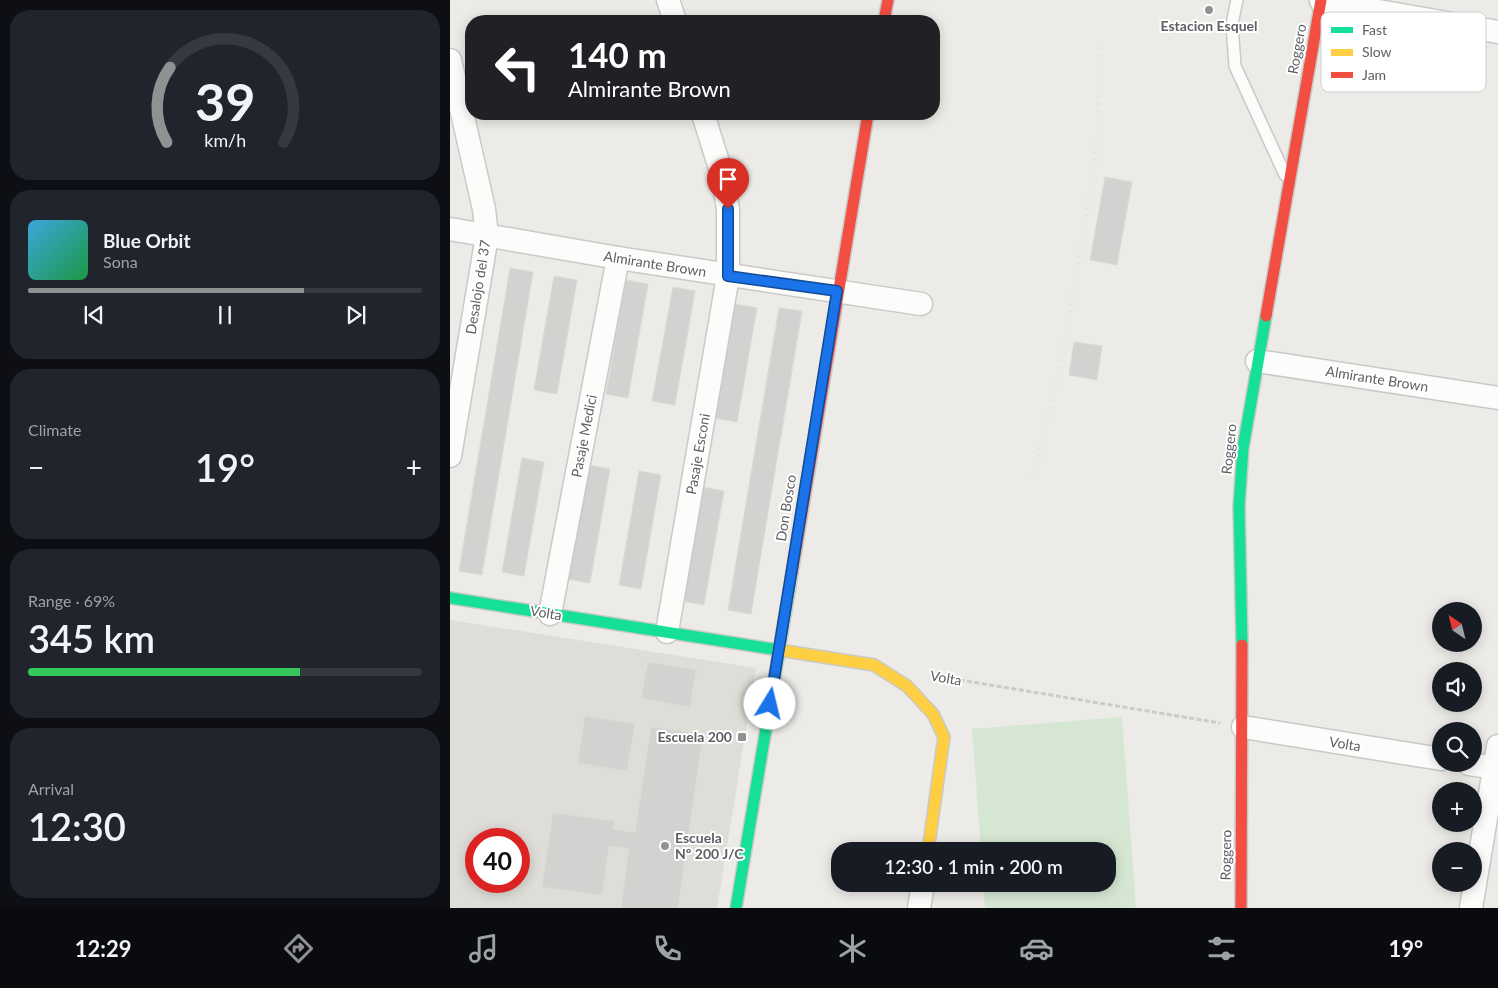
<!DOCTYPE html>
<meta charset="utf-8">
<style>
body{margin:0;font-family:Lato,sans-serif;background:#20242c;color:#f1f3f6;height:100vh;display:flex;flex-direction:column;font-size:19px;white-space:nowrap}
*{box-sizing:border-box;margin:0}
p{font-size:16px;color:#9ea1a6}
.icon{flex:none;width:28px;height:28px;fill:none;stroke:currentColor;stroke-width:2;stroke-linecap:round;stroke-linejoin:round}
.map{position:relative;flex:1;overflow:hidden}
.panel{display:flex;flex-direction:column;gap:10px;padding:10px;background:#0d0f14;width:450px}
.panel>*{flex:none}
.top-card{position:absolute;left:15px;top:15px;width:475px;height:105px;border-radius:20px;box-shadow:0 2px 12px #0003;background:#202124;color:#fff;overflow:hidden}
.needle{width:32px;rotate:325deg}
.fabs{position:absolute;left:982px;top:602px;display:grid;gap:10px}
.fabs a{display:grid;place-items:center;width:50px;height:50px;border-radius:50%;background:#171b24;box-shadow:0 2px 12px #0003;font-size:25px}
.speed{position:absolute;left:15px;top:828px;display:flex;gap:10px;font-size:25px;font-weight:700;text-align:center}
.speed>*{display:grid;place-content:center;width:65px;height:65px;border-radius:50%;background:#171b24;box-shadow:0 2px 12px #0003;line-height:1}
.speed .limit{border:8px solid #d22;background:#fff;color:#111}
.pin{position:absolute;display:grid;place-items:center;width:42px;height:42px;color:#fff;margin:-51px -21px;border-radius:50% 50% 50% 0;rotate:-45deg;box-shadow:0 0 5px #0007}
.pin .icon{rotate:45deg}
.me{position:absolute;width:55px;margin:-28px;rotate:9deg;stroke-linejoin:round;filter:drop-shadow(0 0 4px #0008)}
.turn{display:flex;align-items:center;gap:18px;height:105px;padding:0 20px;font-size:22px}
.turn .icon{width:65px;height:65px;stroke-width:2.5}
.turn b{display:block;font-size:35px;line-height:42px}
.big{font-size:38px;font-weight:600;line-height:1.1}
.panel .tile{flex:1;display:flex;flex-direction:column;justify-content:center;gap:8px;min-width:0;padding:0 18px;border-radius:20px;background:#20242c}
.panel .dial{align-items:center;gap:0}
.dial svg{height:130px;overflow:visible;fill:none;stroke:#363941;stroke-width:7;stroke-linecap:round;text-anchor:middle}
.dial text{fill:#f1f3f6;stroke:none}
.song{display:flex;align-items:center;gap:15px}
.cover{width:60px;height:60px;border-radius:8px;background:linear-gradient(135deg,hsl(200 70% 55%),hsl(140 70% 35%))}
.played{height:5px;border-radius:2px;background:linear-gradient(90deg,#8f9192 70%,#363941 70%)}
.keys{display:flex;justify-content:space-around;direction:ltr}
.heat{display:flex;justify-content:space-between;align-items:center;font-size:28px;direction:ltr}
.charge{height:8px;border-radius:4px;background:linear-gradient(90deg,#34c759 69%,#363941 0)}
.trip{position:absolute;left:381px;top:842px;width:285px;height:50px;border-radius:20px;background:#171b24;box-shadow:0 2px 12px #0003;font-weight:600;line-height:50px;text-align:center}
.dock{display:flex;height:80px;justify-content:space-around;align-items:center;background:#090b0e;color:#9ea1a6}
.dock .icon{width:35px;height:35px}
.dock .on{color:#8f9192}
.dock b{font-size:22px;color:#f1f3f6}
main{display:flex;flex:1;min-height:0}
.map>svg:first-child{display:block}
.education{fill:#dfddd7;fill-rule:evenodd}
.green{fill:#d5e7d3}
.building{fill:#d3d2d0;stroke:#dcdad6}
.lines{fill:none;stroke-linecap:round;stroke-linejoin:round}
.lane-casing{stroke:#c9c9c9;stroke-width:14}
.street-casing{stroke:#c9c9c9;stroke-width:25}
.fast-casing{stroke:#c9c9c8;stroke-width:14}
.slow-casing{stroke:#c9c9c8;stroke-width:14}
.jam-casing{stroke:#c9c9c8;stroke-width:14}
.path{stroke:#c8cdca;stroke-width:3;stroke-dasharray:5 2.5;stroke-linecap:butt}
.lane{stroke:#fcfcfb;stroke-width:11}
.street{stroke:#fcfcfb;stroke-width:22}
.fast{stroke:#16e098;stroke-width:11}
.slow{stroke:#ffcf43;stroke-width:11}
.jam{stroke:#f24e42;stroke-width:11}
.rail{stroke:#e3e2e2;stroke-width:4;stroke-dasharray:1 6;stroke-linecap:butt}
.route-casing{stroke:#114b97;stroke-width:12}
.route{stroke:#1a73e8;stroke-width:9}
.poi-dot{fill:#8f9192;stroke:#fff;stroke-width:2}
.labels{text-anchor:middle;stroke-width:4;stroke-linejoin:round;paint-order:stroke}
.poi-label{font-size:14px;font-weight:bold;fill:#5d6064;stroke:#fff}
.street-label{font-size:14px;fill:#5d6064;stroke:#fff}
.key{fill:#fff;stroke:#cecfd0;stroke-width:1}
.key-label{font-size:14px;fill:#5d6064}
</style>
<main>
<section class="panel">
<div class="tile dial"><svg viewBox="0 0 100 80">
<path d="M14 69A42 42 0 1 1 86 69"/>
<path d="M14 69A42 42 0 0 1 16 23" stroke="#8f9192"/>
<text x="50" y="56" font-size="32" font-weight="700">39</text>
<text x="50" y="72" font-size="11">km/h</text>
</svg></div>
<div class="tile">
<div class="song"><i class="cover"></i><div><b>Blue Orbit</b><p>Sona</p></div></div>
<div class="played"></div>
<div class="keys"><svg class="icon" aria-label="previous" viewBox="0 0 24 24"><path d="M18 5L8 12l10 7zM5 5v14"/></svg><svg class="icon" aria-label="pause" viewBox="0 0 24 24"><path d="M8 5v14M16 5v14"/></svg><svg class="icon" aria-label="next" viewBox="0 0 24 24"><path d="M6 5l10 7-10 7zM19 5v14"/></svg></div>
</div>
<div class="tile"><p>Climate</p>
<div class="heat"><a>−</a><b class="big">19°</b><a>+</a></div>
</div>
<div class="tile"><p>Range · 69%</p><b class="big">345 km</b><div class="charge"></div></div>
<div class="tile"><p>Arrival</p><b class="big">12:30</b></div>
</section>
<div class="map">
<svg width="1048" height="908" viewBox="0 0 1048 908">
<rect width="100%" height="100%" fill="#ecebe7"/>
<!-- education -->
<path class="education" d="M0,620L306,668L267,908H0ZM26,839H69V881H26Z"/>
<!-- green -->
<path class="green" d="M672,717L686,908H535L533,884H658V851H531L522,729Z"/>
<!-- building -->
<g class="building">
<path d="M655,177L682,182L667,265L640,260Z"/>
<path d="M60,268L83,272L32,575L9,571Z"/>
<path d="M104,276L127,280L107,394L84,390Z"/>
<path d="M176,280L198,284L178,398L156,394Z"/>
<path d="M223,287L245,291L225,405L202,401Z"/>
<path d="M284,304L307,308L287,422L264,418Z"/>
<path d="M329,308L352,311L301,614L278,610Z"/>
<path d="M624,342L652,346L647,380L619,375Z"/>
<path d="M72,458L94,462L74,576L52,572Z"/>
<path d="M138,465L160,469L140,583L117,579Z"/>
<path d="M189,471L211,475L191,589L169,585Z"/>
<path d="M252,487L274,491L254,605L232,601Z"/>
<path d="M198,662L246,670L240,707L191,698Z"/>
<path d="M135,716L185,724L177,771L128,763Z"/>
<path d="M201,727L253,734L228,908H171L179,848L159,846L152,895L92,887L103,813L165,821L163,829L185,833Z"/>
</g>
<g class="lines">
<!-- lane casing -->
<g class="lane-casing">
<path id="lane" d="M787,0L782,24L785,66L835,175"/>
</g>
<!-- street casing -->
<g class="street-casing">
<g id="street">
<path d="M218,0L225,21"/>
<path d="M871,1L1048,32"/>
<path d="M0,60L34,209L37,236L0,456"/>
<path d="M0,229L168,258L471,304"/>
<path d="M807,361L1048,398"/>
<path d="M100,614L168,258"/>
<path d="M217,632L278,276V209L273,178L253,114"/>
<path d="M793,727L991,759"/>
<path d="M1019,764L1048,768"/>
<path d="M469,908L473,884"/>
<path d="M1021,908L1048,746"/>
</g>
</g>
<!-- fast casing -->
<g class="fast-casing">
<g id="fast">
<path d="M0,598L335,651"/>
<path d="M792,645L789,506L793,448L816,316"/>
<path d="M286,908L342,573"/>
</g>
</g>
<!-- slow casing -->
<g class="slow-casing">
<path id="slow" d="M335,651L424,665L457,686L483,714L494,737L478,851"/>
</g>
<!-- jam casing -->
<g class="jam-casing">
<g id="jam">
<path d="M434,21L438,0"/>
<path d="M816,316L871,0"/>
<path d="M342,573L418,114"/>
<path d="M791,908L792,645"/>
</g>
</g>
<!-- path -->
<path class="path" d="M480,675L770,723"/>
<!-- lane -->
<use href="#lane" class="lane"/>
<!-- street -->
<use href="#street" class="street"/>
<!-- fast -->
<use href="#fast" class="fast"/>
<!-- slow -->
<use href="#slow" class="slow"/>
<!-- jam -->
<use href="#jam" class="jam"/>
<!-- rail -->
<path class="rail" d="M583,476L612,362L648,138L649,44"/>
</g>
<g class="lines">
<!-- route casing -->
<g class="route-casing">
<path id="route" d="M278,209V276L387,291L320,704"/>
</g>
<!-- route -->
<use href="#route" class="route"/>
</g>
<!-- markers -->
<g class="poi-dot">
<circle cx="759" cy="10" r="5"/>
<rect x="287" y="732" width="10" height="10" rx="2.5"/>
<circle cx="215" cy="846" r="5"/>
</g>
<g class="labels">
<!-- poi labels -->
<g class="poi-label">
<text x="759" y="31">Estacion Esquel</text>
<text x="282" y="742" text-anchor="end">Escuela 200</text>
<text x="225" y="843" text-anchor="start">Escuela<tspan x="225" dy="16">Nº 200 J/C</tspan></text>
</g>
<!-- street labels -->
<g class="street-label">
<text transform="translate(847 49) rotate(-80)" y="5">Roggero</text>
<text transform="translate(205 264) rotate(9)" y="5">Almirante Brown</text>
<text transform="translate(28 287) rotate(-81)" y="5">Desalojo del 37</text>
<text transform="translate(927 379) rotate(9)" y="5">Almirante Brown</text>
<text transform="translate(134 436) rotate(-79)" y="5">Pasaje Medici</text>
<text transform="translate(779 449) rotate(-84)" y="5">Roggero</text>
<text transform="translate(248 454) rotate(-80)" y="5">Pasaje Esconi</text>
<text transform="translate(336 508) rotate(-81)" y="5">Don Bosco</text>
<text transform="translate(96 613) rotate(9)" y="5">Volta</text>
<text transform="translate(496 678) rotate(10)" y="5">Volta</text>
<text transform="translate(895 744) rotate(9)" y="5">Volta</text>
<text transform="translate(776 855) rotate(-89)" y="5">Roggero</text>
</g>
</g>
<!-- legend -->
<rect x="871" y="12" width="165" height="80" rx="8" class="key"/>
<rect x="881" y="27" width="22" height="6" fill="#16e098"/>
<rect x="881" y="49" width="22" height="7" fill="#ffcf43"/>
<rect x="881" y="72" width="22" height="6" fill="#f24e42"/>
<g class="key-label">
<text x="912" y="35">Fast</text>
<text x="912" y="57">Slow</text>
<text x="912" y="80">Jam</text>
</g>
</svg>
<div class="fabs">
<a><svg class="needle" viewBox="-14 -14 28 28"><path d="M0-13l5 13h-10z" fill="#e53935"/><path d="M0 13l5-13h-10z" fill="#9ea1a6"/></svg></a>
<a><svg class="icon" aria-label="sound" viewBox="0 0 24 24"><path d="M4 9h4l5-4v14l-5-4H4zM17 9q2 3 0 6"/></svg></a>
<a><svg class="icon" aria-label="search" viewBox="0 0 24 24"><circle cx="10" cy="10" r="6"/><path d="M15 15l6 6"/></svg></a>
<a>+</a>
<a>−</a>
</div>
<div class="speed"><div class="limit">40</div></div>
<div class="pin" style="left:278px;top:209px;background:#d93025"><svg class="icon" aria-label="arrive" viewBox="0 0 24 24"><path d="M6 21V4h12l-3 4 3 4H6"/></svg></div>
<svg class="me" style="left:320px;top:704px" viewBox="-20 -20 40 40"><circle r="19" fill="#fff"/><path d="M0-13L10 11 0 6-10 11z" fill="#1a73e8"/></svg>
<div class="trip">12:30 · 1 min · 200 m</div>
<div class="top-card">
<div class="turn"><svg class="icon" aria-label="left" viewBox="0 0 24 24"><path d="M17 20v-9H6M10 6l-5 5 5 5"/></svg><div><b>140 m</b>Almirante Brown</div></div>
</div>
</div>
</main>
<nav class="dock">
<b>12:29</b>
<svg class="icon on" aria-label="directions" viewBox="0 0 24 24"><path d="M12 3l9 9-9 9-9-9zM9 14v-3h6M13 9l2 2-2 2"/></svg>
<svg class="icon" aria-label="music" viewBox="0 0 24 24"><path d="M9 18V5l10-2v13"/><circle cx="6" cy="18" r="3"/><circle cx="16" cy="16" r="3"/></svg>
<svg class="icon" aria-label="phone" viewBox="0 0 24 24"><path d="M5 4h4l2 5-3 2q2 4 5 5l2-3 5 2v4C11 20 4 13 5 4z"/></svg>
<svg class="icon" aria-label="climate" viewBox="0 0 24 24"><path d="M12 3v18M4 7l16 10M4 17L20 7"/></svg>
<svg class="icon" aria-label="car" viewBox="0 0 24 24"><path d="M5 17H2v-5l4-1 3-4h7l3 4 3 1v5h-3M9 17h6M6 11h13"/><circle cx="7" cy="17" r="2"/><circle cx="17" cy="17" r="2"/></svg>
<svg class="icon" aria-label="filters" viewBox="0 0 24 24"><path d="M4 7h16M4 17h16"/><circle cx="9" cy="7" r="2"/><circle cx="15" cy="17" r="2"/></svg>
<b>19°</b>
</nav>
